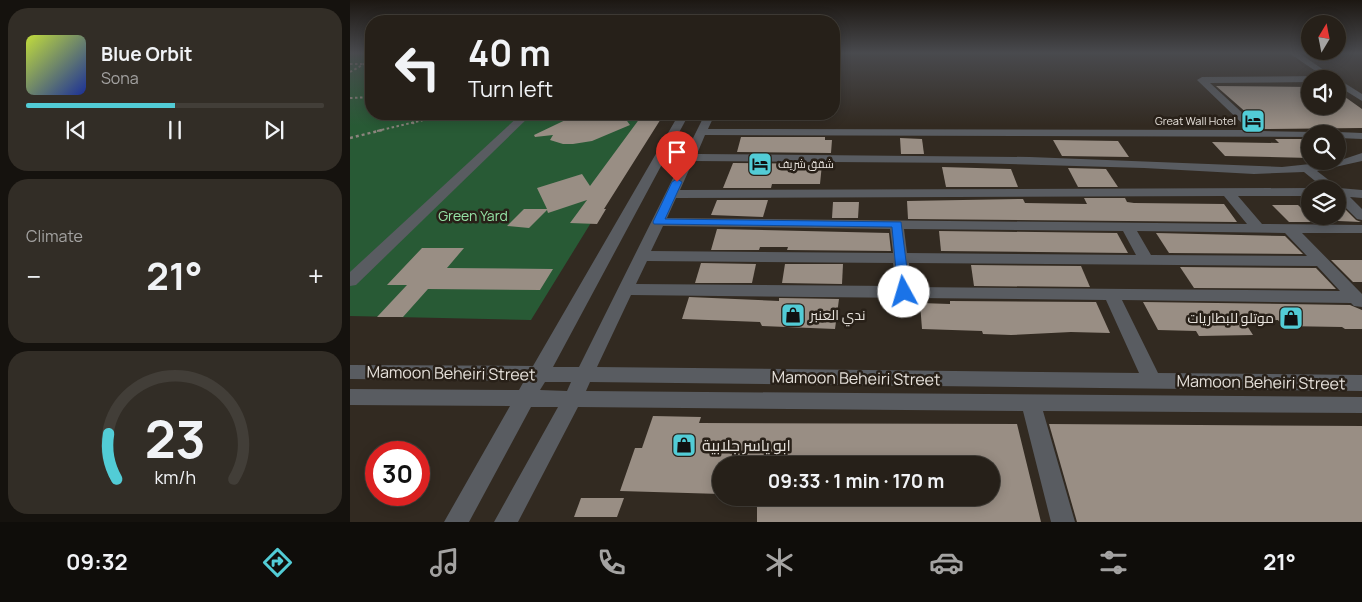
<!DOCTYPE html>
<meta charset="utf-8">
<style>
body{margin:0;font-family:Manrope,Cairo,sans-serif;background:#322d26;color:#f1f3f6;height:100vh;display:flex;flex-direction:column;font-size:19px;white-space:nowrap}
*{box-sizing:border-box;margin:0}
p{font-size:16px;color:#a4a3a2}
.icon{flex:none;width:28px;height:28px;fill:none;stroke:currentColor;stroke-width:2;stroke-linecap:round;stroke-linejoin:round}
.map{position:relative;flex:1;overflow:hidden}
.details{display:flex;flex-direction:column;gap:8px;padding:8px;background:#15120e;width:350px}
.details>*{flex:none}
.guide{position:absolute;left:15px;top:15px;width:475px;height:105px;border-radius:20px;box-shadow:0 2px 12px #0003,0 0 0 1px #423e38;background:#262019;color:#f1f3f6;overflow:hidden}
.needle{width:32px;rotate:10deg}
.controls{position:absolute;left:951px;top:15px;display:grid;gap:10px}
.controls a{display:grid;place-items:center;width:45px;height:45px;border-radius:50%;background:#262019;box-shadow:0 2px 12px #0003,0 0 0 1px #423e38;font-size:25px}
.speed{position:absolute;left:15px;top:441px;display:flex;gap:10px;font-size:25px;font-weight:700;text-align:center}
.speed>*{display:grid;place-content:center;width:65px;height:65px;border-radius:50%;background:#262019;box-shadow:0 2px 12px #0003,0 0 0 1px #423e38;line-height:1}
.speed .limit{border:8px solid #d22;background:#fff;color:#111}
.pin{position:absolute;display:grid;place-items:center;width:42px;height:42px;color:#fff;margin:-51px -21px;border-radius:50% 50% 50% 0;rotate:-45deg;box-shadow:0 0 5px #0007}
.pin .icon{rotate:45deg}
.me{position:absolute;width:55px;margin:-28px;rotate:354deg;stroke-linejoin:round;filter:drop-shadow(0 0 4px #0008)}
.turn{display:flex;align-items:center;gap:18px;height:105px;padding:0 20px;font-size:22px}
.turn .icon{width:65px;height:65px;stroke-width:2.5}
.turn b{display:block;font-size:35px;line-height:42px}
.big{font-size:38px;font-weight:700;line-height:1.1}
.details .widget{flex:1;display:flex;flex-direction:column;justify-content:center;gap:8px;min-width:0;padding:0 18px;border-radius:20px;background:#322d26}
.details .dial{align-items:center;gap:0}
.dial svg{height:130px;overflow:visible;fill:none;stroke:#423e38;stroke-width:7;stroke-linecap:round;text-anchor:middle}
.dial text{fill:#f1f3f6;stroke:none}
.song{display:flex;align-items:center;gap:15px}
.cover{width:60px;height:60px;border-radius:8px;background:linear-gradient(135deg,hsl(70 70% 55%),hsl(230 70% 35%))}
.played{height:5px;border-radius:2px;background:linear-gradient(90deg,#52ccd6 50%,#423e38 50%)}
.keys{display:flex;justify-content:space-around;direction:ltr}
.heat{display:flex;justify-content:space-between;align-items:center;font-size:28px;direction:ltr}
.trip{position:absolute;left:362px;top:456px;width:288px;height:50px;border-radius:25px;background:#262019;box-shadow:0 2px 12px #0003,0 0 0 1px #423e38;font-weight:700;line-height:50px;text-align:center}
.tab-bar{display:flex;height:80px;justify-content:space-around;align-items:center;background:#0f0d0a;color:#a4a3a2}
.tab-bar .icon{width:35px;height:35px}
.tab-bar .active{color:#52ccd6}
.tab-bar b{font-size:22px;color:#f1f3f6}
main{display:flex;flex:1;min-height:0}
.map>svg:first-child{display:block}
.green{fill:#285a35}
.building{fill:#998e84}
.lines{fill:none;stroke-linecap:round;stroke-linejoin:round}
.path-far1{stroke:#8b847d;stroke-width:2;stroke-dasharray:2.5 2.5;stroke-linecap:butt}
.path{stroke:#8b847d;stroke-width:2.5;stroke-dasharray:3 3;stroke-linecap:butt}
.minor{fill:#595c61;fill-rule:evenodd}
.route{fill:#1a73e8;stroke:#114b97}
.labels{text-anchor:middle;stroke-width:5;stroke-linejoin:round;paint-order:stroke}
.far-poi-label{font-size:11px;fill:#e6e1db;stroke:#282018;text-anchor:end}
.park-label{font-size:14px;fill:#95e3a6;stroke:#282018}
.poi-label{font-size:14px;fill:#e6e1db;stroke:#282018;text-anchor:start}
.near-street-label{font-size:16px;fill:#e6e1db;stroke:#282018}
.near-poi-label{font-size:16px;fill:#e6e1db;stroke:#282018;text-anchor:start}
</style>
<main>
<section class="details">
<div class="widget">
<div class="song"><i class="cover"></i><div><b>Blue Orbit</b><p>Sona</p></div></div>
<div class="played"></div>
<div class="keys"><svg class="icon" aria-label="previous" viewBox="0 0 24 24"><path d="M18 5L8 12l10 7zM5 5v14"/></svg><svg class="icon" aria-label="pause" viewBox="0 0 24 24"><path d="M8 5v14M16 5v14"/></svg><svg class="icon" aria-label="next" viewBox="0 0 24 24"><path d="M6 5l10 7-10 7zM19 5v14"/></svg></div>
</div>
<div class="widget"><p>Climate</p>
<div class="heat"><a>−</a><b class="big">21°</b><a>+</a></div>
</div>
<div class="widget dial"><svg viewBox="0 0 100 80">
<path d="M14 69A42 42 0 1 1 86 69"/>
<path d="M14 69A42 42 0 0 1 9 41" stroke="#52ccd6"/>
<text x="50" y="56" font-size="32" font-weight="700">23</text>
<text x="50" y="72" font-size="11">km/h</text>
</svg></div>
</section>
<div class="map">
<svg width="1012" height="522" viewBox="0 0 1012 522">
<rect width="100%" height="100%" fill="#322a21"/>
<!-- green -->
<path class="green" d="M0,53H21V114H308L181,320L0,316Z"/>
<!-- building -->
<g class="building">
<path d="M866,86L960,87V106H988V92L1012,109V128L915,129Z"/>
<path d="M228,114H272L280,125L242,141L223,144H213L200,140L203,135L185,137L184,135Z"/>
<path d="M293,114H314L254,209H256L247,224L220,223L237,200L198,213L197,210L179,228L157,226L174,209H197L187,188L232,174L240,186Z"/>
<path d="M391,137H475V140H482L481,153L387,152Z"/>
<path d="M550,138L572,139L574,154H551Z"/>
<path d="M925,139H960V158L875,156L862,142L929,143Z"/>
<path d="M703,140L768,141L779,157L712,156Z"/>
<path d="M383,163L472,164L470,184H422L421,188H373Z"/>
<path d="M592,167L661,169L668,187H596Z"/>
<path d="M718,168L756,169L768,187H728Z"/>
<path d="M734,198H775L777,202L784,203L874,204L887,222L558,219L557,201L673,199L675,203L737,204Z"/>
<path d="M367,200H418L413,217L361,215Z"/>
<path d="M483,202H509L508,218H482Z"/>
<path d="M988,202L1006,220L1011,222L988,221Z"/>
<path d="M922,205H948L966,222H939Z"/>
<path d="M367,229L539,233L541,251L437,250L438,247H410L409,250H361Z"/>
<path d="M589,231L767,233L778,253L591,251Z"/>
<path d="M806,233L935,236L953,254L819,253Z"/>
<path d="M72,248H114L97,268L203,269L190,290L78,289L53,317H27L57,285H37Z"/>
<path d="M981,260H1012V282H1003Z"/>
<path d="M351,263L406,264L402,283H345Z"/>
<path d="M435,264H493L492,284L432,283Z"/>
<path d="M621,265L731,266L740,287L624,286Z"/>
<path d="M830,267L966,268L986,289L844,288Z"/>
<path d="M339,297L429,301V298L489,299L485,329L412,326L410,322L332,319Z"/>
<path d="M600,301L746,302L760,333L721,332L661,335L633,334L632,331L572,329L570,303L600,304Z"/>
<path d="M793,302L1000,305L1012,310V329H995L992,327L933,326L928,320L894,321L903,335L849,336L846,331L808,330Z"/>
<path d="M303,416L351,417L349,423L667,424L691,522H407V498H641V465H371V494L270,491L285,448H292Z"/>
<path d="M699,424L1012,426V522H727Z"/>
<path d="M231,498H274L267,517H224Z"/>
</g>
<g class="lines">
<!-- path-far1 -->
<g class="path-far1">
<path d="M0,64H21"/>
<path d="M0,72L21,60"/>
<path d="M0,98L21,97"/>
<path d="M56,114L64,124"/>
<path d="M27,131L99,114"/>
</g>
<!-- path -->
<path class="path" d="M0,138L32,130"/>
<!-- minor -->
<g class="minor">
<path d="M939,53H949L987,79H960V82L860,83L912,131L964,132L965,134H960V137L355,135L347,154L680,157L932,167L988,161L1012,153V161L967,171L989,188L1012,190V198L1000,197L1012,209V220L1007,219L988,200V189H975L954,172L904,174L794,168L623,163L343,161L330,190L960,188L962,189H960V196H888L912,224L1012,225V233H952L1012,294V307L1004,306L1001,303L772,300L808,373L1012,375V391L240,382L236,391L1012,397V413L693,411L725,522H701L673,411L228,407L168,522H144L208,407H181L119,522H94L160,406L0,405V389L169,390L174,381L0,379V365L183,366L329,114H339L203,367H229L355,114H365L358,129L899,130L847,80L852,77L973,76ZM874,196L897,224L317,218L326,198ZM313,226L540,229L543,253L301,251ZM554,229L773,231L786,255L557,253ZM787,231L935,233L957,256L801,255ZM297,261L543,263L546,286L286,284ZM559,263L967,266L990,291L561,287ZM281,295L756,300L789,373L247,367ZM195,382H221L217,391L190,390Z"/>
<path d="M988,79L1012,94V101L988,86Z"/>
<path d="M171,114H182L6,285L0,286V272Z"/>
<path d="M988,132L1012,133V139L988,138V134H983Z"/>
</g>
</g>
<!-- sky -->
<linearGradient id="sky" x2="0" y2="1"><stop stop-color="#1c1712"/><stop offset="0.42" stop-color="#494a4e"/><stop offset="1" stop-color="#494a4e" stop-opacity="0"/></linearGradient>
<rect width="1012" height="126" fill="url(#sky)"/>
<!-- route -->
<path class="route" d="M327,179L332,182L315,219L551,222L560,292L554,296L548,292L542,227L304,224L303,222L322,182Z"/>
<!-- icons -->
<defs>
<g id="hotel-square" transform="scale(1.25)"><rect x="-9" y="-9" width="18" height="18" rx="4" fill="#52ccd6" stroke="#282018"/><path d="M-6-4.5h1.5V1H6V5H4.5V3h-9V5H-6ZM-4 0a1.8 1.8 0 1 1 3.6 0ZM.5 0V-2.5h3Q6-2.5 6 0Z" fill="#111"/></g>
<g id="shop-square" transform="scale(1.25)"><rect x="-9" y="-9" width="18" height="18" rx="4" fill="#52ccd6" stroke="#282018"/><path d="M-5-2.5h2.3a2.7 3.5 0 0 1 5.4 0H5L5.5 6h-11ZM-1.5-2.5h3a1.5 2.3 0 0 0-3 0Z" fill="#111"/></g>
</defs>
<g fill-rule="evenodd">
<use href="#hotel-square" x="903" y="121"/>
<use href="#hotel-square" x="410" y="164"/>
<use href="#shop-square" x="443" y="315"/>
<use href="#shop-square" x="941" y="318"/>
<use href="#shop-square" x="334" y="445"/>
</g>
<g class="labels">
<!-- far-poi labels -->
<g class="far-poi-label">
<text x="886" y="125">Great Wall Hotel</text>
<text x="428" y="168" text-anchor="start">شقق شريف</text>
</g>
<!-- park labels -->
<g class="park-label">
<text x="123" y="221">Green Yard</text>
</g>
<!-- poi labels -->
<g class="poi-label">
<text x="460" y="320">ندي العنبر</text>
<text x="924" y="323" text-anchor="end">موتلو للبطاريات</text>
</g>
<!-- near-street labels -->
<g class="near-street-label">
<text transform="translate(101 373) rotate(1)" y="6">Mamoon Beheiri Street</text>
<text transform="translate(506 378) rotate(1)" y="6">Mamoon Beheiri Street</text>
<text transform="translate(911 382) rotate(1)" y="6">Mamoon Beheiri Street</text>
</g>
<!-- near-poi labels -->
<g class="near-poi-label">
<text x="352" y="451">ابو ياسر جلابية</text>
</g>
</g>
</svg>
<div class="controls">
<a><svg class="needle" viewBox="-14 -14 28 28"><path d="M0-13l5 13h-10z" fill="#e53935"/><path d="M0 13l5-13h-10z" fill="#a4a3a2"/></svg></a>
<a><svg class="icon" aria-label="sound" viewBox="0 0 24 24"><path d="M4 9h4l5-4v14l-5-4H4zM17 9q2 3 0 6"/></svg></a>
<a><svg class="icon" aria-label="search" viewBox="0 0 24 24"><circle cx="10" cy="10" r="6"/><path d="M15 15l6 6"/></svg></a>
<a><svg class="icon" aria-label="layers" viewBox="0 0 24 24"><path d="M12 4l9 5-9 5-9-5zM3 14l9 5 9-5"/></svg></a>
</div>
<div class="speed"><div class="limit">30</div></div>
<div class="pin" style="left:327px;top:182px;background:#d93025"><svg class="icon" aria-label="arrive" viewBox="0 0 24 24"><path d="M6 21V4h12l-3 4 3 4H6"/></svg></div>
<svg class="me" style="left:554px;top:292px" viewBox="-20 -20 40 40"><circle r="19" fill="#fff"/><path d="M0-13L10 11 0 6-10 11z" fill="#1a73e8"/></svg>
<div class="trip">09:33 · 1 min · 170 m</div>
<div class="guide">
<div class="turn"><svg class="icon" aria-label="left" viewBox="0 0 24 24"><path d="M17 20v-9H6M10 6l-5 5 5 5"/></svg><div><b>40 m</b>Turn left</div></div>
</div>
</div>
</main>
<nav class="tab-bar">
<b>09:32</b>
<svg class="icon active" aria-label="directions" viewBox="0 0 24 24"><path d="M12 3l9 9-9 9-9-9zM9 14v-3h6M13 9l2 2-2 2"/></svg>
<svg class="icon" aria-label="music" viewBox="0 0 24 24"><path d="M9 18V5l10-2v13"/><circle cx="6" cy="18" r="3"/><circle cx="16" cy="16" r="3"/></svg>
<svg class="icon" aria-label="phone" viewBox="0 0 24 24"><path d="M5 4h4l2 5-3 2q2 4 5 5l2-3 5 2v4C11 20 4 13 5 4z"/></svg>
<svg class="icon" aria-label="climate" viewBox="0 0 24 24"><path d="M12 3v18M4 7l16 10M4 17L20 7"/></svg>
<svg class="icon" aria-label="car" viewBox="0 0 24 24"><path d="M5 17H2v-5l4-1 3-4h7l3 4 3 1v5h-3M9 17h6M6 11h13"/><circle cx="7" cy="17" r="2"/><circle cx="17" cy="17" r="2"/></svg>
<svg class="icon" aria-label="filters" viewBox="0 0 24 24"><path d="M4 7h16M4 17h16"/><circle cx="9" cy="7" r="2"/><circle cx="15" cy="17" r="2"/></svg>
<b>21°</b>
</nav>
